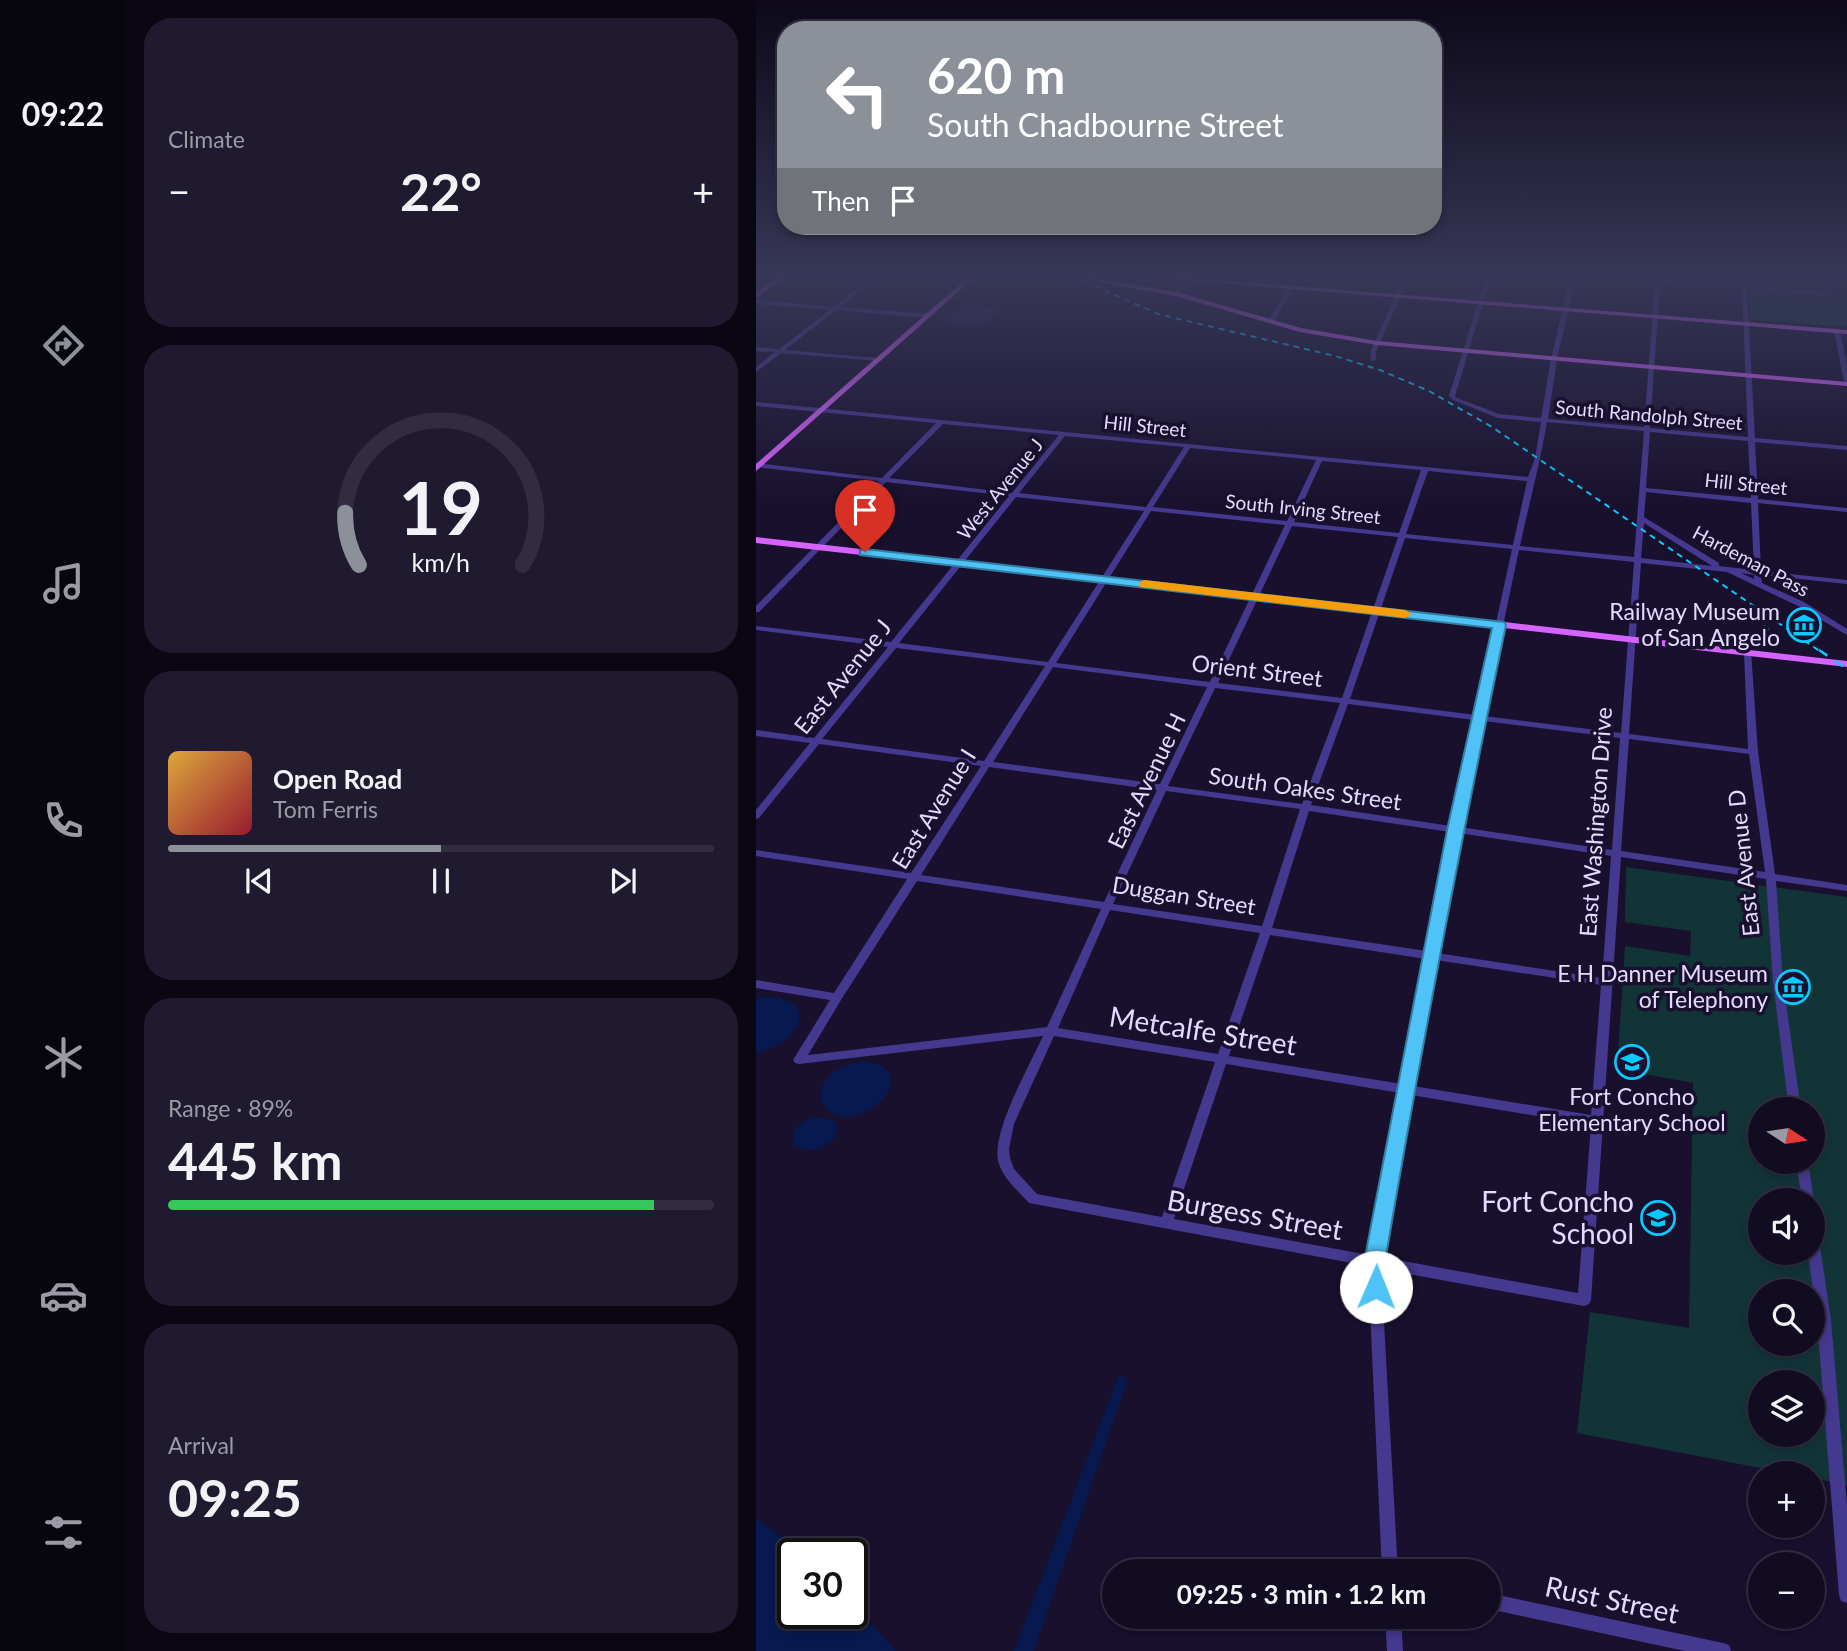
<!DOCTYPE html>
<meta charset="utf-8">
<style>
body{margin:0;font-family:Lato,sans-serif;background:#1f1a2f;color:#f1f3f6;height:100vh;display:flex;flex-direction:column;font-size:26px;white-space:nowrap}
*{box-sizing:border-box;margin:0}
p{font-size:23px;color:#9c9ba5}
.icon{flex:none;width:38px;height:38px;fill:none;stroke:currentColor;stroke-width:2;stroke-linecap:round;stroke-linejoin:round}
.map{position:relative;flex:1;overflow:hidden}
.panel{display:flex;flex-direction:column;gap:18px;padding:18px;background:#0a0713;width:630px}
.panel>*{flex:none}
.banner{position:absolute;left:21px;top:21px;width:665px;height:214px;border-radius:28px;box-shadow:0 4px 10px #0003,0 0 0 2px #312c40;background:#8c9099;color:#fff;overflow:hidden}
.needle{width:46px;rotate:102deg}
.controls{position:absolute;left:992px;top:1097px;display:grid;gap:14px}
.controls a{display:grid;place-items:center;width:77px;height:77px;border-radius:50%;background:#120c22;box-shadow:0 4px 10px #0003,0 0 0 2px #312c40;font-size:35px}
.speed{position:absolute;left:21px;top:1538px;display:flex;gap:14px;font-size:35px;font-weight:700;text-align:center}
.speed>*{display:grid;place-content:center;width:91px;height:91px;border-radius:50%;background:#120c22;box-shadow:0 4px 10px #0003,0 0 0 2px #312c40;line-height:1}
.speed .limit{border:4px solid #111;border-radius:10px;background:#fff;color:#111}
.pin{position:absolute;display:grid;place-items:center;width:60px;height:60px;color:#fff;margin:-72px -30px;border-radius:50% 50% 50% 0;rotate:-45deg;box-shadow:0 0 7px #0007}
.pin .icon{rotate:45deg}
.me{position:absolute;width:77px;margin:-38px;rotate:1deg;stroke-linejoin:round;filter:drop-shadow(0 0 5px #0008)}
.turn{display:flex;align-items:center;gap:24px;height:147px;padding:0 35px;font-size:32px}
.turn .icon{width:91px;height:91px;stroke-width:2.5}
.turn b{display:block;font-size:49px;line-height:60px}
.then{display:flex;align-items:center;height:66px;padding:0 35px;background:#0003;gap:14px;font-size:26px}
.big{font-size:52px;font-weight:700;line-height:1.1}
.panel .tile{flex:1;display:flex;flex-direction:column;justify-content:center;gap:10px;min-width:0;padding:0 24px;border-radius:28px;background:#1f1a2f}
.panel .dial{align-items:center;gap:0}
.dial svg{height:182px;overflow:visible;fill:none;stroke:#312c40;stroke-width:7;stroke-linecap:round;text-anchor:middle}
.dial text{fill:#f1f3f6;stroke:none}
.song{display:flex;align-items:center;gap:21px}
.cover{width:84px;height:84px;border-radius:10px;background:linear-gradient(135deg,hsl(40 70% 55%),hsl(350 70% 35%))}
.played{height:7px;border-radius:4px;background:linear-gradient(90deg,#8c9099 50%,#312c40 50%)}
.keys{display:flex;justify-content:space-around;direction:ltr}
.heat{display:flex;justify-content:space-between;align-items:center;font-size:38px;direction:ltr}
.charge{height:10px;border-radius:5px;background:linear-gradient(90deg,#34c759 89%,#312c40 0)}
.trip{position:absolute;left:346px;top:1559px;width:399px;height:70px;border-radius:35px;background:#120c22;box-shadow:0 4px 10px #0003,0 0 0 2px #312c40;font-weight:700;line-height:70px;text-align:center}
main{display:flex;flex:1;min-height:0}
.tab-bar{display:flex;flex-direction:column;width:126px;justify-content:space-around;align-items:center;background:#07050e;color:#9c9ba5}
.tab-bar .icon{width:49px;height:49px}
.tab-bar .selected{color:#8c9099}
.tab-bar b{font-size:32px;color:#f1f3f6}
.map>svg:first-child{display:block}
.green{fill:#123437;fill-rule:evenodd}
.water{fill:#07194e}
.building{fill:#2b1a4f}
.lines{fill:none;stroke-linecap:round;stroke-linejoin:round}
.minor{fill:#45388f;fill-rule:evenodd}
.major{fill:#d662ff;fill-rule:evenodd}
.rail-far1{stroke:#07caff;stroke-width:2;stroke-dasharray:6 5;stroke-linecap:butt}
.rail{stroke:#07caff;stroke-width:2.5;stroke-dasharray:10 9;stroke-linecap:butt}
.route{fill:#4fc3f7;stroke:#337fa1;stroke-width:2}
.slow{fill:#f59e0b}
.labels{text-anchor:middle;stroke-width:7;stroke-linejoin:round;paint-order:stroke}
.far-street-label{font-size:19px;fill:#e3dbff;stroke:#18102d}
.poi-label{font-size:23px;fill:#e3dbff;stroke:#18102d;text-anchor:end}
.street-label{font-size:23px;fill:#e3dbff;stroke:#18102d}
.near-street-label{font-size:28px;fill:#e3dbff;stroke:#18102d}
.near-poi-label{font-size:28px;fill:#e3dbff;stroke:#18102d;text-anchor:end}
</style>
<main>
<nav class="tab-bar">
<b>09:22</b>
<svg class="icon selected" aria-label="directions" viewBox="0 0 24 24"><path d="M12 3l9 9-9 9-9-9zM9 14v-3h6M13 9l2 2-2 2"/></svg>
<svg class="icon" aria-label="music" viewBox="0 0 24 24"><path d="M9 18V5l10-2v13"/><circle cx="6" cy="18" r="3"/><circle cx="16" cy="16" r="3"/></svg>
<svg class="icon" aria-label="phone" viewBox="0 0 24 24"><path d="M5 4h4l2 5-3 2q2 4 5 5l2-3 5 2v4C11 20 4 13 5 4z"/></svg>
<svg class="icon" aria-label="climate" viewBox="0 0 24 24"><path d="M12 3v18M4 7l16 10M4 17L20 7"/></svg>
<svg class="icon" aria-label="car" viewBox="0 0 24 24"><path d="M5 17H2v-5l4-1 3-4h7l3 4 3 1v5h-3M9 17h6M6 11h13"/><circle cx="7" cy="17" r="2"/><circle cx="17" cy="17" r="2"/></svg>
<svg class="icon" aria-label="filters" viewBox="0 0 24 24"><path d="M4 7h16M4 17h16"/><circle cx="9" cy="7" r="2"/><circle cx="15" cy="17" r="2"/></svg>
</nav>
<section class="panel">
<div class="tile"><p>Climate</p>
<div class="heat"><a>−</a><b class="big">22°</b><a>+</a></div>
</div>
<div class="tile dial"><svg viewBox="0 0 100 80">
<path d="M14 69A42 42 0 1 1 86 69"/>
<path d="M14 69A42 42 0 0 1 8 46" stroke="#8c9099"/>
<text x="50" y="56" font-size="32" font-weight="700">19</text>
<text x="50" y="72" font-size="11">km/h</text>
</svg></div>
<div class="tile">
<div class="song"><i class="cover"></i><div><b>Open Road</b><p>Tom Ferris</p></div></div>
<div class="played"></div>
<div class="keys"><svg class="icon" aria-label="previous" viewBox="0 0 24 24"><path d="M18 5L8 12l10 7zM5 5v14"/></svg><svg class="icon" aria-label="pause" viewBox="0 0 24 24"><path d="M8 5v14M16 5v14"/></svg><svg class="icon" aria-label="next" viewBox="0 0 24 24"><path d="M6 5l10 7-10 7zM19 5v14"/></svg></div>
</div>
<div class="tile"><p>Range · 89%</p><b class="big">445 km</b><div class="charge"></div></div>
<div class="tile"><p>Arrival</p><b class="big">09:25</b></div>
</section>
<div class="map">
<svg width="1091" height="1651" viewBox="0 0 1091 1651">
<rect width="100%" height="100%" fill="#18102d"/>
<!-- green -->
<g class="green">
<path d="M993,290L1079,296L1078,291L1091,292V327L995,320Z"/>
<path d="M870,867L1091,897V1485L1057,1478V1474L1031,1473L821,1433L834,1312L933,1328L937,1083L861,1069L869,946L934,956L935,931L869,922ZM1004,1110H1057V1162H1004ZM1004,1200H1057V1253H1004ZM1004,1292H1057V1344H1004ZM1004,1382H1057V1435H1004Z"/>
</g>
<!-- water -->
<g class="water">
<path d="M11,997C29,997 47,1002 43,1024L27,1043L0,1054V999Z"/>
<path d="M110,1061C180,1072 85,1153 64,1098C64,1074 88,1063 110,1061Z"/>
<path d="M58,1116L77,1120L81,1124L80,1135C71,1149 52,1156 38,1144V1131L46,1122Z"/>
<path d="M363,1375L372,1379L278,1651H258Z"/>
<path d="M0,1518L49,1554H37V1614H96V1603L140,1651H0Z"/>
</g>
<!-- building -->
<path class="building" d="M209,305L240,308L235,313H242L232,322H225L220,327L188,324Z"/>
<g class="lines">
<!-- minor -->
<g class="minor">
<path d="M115,277H121L84,307L172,314L175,316L172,318L80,310L29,350L122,358L125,360L124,361L25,353L0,372V367L19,352L0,351V347L23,349L74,310L0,304V300L78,307Z"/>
<path d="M431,277H436L423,295H419L418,294Z"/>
<path d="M539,277H544L518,322L513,323L512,322Z"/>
<path d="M648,277H653L620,352V360L615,361L614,352Z"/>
<path d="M730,277H735L699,396L701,398L743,414L785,418L795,359L814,277H820L801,359L792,419L888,427L899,282L847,277L899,279V277H905L904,280L986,286L985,277H991V286L1071,292L1068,277H1074L1077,294L1074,296L991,289L999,438L1091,446V450L999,442L1002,499L1091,508V512L1002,503L1005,571L1091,580V584L1005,575L1006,583L1048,602L1091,629V635L1042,606L971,572L885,563L873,734L992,749L988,653L989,651H995L1002,752L1019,874L1091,885V891L1020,881L1027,982L1045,1110H1033L1017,982L1010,879L865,857L835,1300L833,1304L828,1306L625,1269L642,1572H626L612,1266L273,1203C262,1191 248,1179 243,1164C233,1135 274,1065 287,1036L43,1064L39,1063L37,1060L74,1000L0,988V980L78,993L151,879L0,856V850L155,873L225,766L63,744L3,818L0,819V810L54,743L0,736V730L58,738L132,647L0,630V626L135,642L253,496L130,482L3,612H0V606L123,481L0,467V463L126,478L180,423L0,406V402L772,477L779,458L785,422L742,418L697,400L693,396ZM904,283L986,289L992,437L894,428ZM791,422L888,431L878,557L764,546C773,504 784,464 791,422ZM187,424L303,435L256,493L133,478ZM894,432L992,441L995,498L890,488ZM309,436L428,447L390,507L263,493ZM434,448L560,460L531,521L397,507ZM566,461L665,470L643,533L538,522ZM672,471L771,481L757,545L650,534ZM890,492L995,503L998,570L963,566V563L888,517ZM260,497L388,511L292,662L143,643ZM395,511L529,525L454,682L300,663ZM888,523L956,566L885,558ZM536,526L642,537L586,698L462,683ZM649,538L756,549L720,715L594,699ZM763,550L878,562L865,733L728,716ZM985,573L998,575V579ZM140,648L289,666L228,761L66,739ZM297,667L451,687L404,784L237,762ZM459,688L584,703L546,804L412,786ZM592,704L718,720L695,826L555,805ZM727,721L864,738L856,850L704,827ZM873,739L993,754L1009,872L865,851ZM233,767L401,790L348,902L165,875ZM410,791L544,809L506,926L357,904ZM553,811L694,832L671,951L516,928ZM703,833L855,856L846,978L681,953ZM161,881L345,909L291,1027L52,1055L85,1000ZM354,910L504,933L462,1054L302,1028ZM514,935L670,959L646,1084L473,1056ZM680,960L845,985L835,1115L657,1086ZM298,1036L459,1062L406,1217L281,1194L258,1169L254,1158L253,1149L258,1124ZM470,1064L644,1093L613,1255L418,1219ZM655,1095L835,1125L822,1293L625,1257Z"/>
<path d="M1081,329L1084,331L1091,366V383L1088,381L1078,331Z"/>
<path d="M1040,1162H1052L1058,1200L1057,1203V1200H1046Z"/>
<path d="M1057,1234L1062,1236L1063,1240L1075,1320L1091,1505V1603L1085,1601L1083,1595L1061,1320L1052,1253H1057Z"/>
<path d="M733,1593L967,1643L973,1645L975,1651H929L733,1609Z"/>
<path d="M629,1617H645L647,1651H631Z"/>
</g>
<!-- major -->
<g class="major">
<path d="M21,277H29L0,298V293Z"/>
<path d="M212,277H219L0,471V464Z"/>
<path d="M314,277H331L421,292L545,328L621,341L1091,382V386L621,345L544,332L420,296Z"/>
<path d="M389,277H422L1091,330V334Z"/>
<path d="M0,537L1091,661V667L0,543Z"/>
</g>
<!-- rail-far1 -->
<g class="rail-far1">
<path d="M318,277L402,314L579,356L624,370L673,391L736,427L1065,652"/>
<path d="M992,611L1023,639"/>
</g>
<!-- rail -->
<path class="rail" d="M1063,650L1091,669"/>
</g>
<!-- sky -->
<linearGradient id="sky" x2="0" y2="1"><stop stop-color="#0d0919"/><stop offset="0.54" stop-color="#373757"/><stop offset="1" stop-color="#373757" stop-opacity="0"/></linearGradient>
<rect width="1091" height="509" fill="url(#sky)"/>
<!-- route -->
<path class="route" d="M109,549L748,622L750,625C706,836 665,1049 629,1262L631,1287L627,1294L620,1297L612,1294L609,1287L608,1262L691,830L736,628L104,555V550Z"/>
<!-- slow -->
<path class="slow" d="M388,580L649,610L656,614L649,618L384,587V582Z"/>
<!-- icons -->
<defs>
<g id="museum-ring" transform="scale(1.75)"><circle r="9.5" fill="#18102d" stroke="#07caff" stroke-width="1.5"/><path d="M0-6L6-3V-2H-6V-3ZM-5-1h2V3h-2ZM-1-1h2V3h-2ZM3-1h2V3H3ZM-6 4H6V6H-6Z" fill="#07caff"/></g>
<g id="school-ring" transform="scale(1.75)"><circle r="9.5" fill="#18102d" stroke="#07caff" stroke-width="1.5"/><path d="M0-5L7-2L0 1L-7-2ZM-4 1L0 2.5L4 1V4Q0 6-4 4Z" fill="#07caff"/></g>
</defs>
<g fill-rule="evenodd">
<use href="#museum-ring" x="1048" y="625"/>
<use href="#museum-ring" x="1037" y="987"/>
<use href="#school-ring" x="876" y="1062"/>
<use href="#school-ring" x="902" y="1218"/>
</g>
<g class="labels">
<!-- far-street labels -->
<g class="far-street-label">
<text transform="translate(893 415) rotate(5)" y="7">South Randolph Street</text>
<text transform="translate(389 426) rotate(6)" y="7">Hill Street</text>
<text transform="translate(990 484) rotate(6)" y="7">Hill Street</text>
<text transform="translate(244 489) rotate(-51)" y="7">West Avenue J</text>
<text transform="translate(547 509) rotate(6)" y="7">South Irving Street</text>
<text transform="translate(995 561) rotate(28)" y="7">Hardeman Pass</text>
</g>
<!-- poi labels -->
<g class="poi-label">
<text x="1024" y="620">Railway Museum<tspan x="1024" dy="26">of San Angelo</tspan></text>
<text x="1012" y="982">E H Danner Museum<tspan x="1012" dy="26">of Telephony</tspan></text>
<text x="876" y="1105" text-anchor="middle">Fort Concho<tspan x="876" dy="26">Elementary School</tspan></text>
</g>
<!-- street labels -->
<g class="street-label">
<text transform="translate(501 671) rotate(7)" y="8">Orient Street</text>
<text transform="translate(87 677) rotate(-51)" y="8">East Avenue J</text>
<text transform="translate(391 781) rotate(-64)" y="8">East Avenue H</text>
<text transform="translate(549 789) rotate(8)" y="8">South Oakes Street</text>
<text transform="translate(178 809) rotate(-58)" y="8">East Avenue I</text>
<text transform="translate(840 822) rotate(-86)" y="8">East Washington Drive</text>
<text transform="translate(988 863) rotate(-96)" y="8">East Avenue D</text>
<text transform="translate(428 896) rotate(9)" y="8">Duggan Street</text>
</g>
<!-- near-street labels -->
<g class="near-street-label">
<text transform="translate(447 1031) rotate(9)" y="10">Metcalfe Street</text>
<text transform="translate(499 1215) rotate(10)" y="10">Burgess Street</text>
<text transform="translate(856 1600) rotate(12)" y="10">Rust Street</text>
</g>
<!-- near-poi labels -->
<g class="near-poi-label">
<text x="878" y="1212">Fort Concho<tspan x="878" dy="32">School</tspan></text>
</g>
</g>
</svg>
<div class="controls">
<a><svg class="needle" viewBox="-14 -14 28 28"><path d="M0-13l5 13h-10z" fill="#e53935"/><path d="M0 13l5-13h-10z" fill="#9c9ba5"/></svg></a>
<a><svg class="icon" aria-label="sound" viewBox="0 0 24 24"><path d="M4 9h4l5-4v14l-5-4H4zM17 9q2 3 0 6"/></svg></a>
<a><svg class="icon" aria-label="search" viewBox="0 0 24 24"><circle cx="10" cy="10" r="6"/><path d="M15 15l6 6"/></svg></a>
<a><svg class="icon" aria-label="layers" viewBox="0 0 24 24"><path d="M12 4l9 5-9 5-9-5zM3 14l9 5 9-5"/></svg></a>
<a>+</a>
<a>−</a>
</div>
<div class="speed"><div class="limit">30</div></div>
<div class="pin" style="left:109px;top:552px;background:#d93025"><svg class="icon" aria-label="arrive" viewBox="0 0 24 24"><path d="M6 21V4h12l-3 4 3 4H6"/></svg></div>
<svg class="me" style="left:620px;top:1287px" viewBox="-20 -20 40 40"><circle r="19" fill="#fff"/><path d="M0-13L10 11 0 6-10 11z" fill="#4fc3f7"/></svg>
<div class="trip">09:25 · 3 min · 1.2 km</div>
<div class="banner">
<div class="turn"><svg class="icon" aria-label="left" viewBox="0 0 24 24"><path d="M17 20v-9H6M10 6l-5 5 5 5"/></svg><div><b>620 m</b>South Chadbourne Street</div></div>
<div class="then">Then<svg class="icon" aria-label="arrive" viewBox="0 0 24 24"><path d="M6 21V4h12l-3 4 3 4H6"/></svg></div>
</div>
</div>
</main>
